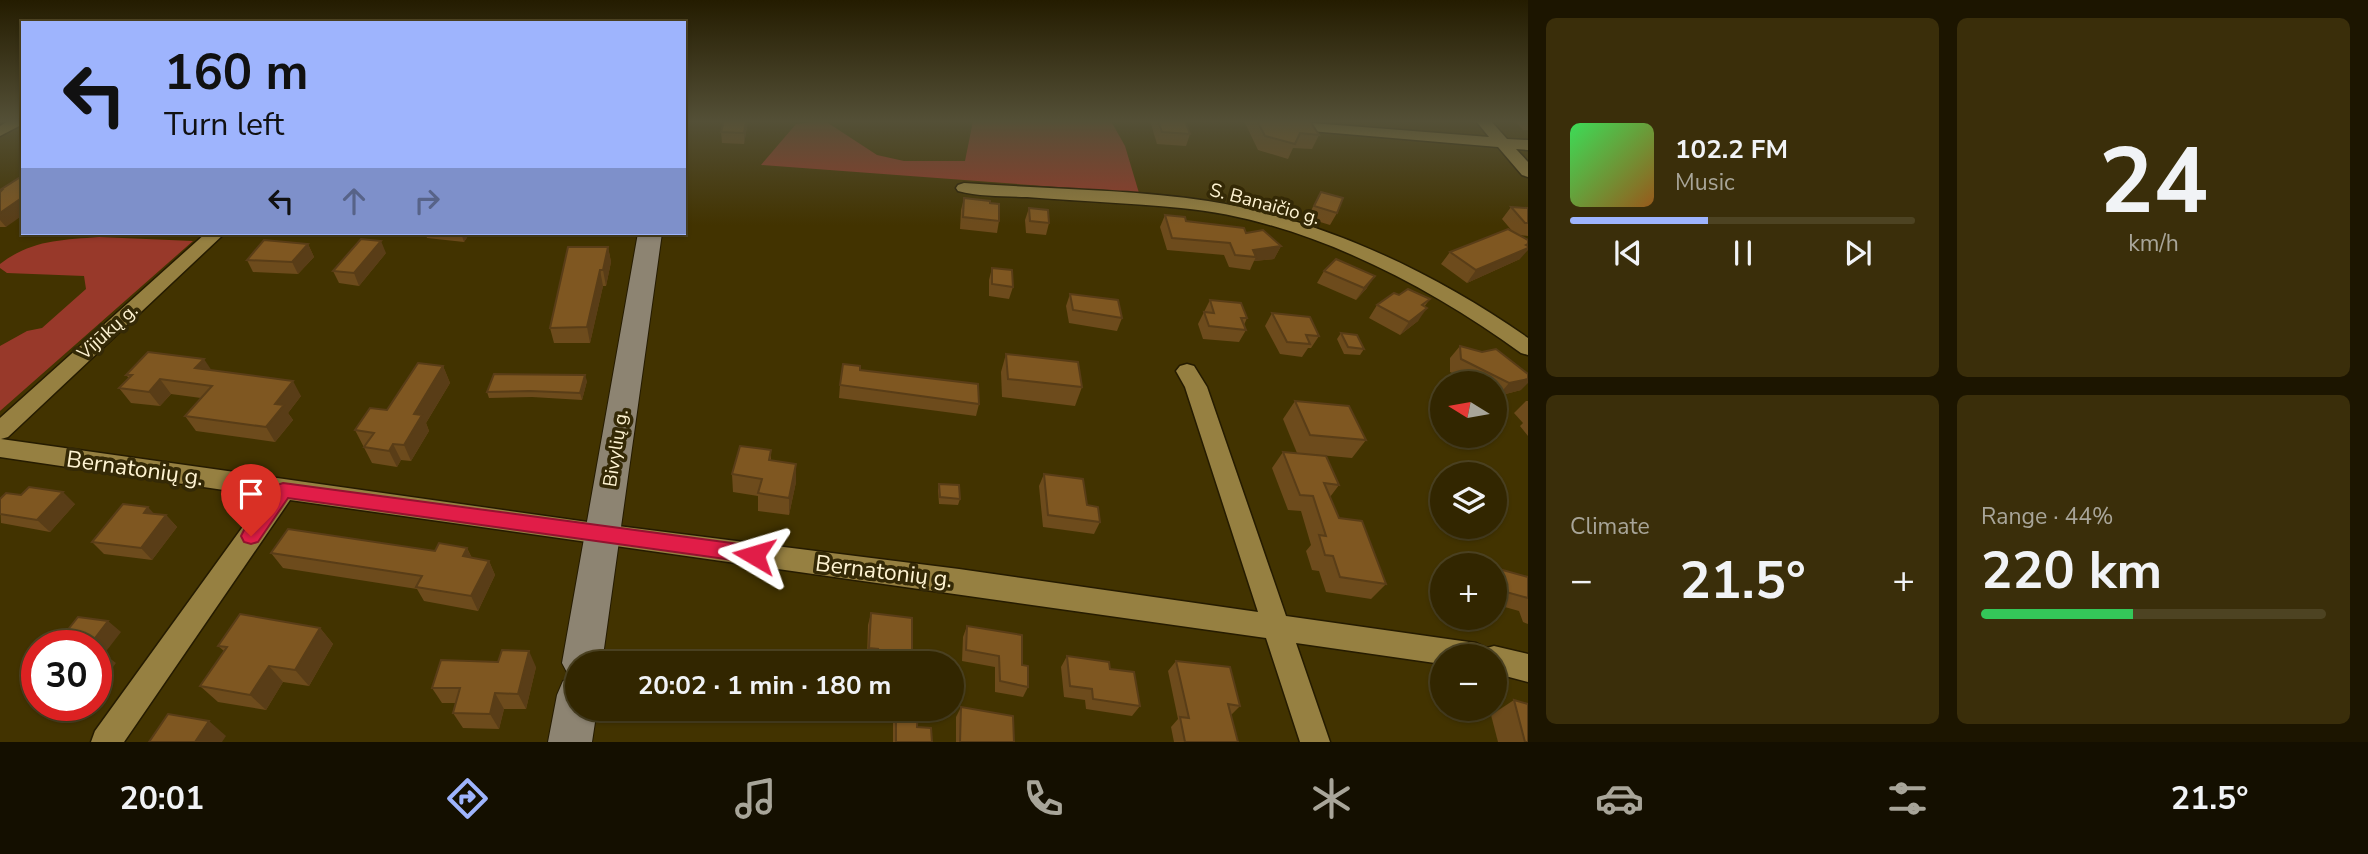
<!DOCTYPE html>
<meta charset="utf-8">
<style>
body{margin:0;font-family:"Nunito Sans",sans-serif;background:#3a2e0a;color:#f1f3f6;height:100vh;display:flex;flex-direction:column;font-size:26px;white-space:nowrap}
*{box-sizing:border-box;margin:0}
p{font-size:23px;color:#a8a599}
.icon{flex:none;width:38px;height:38px;fill:none;stroke:currentColor;stroke-width:2;stroke-linecap:round;stroke-linejoin:round}
.map{position:relative;flex:1;overflow:hidden}
.details{display:flex;flex-direction:column;gap:18px;padding:18px;background:#1c1500;width:840px}
.details>*{flex:none}
.top-card{position:absolute;left:21px;top:21px;width:665px;height:214px;border-radius:0px;box-shadow:0 2px 5px #0004,0 0 0 2px #4d4322;background:#9eb4fd;color:#111;overflow:hidden}
.needle{width:46px;rotate:281deg}
.buttons{position:absolute;left:1430px;top:371px;display:grid;gap:14px}
.buttons a{display:grid;place-items:center;width:77px;height:77px;border-radius:50%;background:#322600;box-shadow:0 2px 5px #0004,0 0 0 2px #4d4322;font-size:35px}
.speed{position:absolute;left:21px;top:630px;display:flex;gap:14px;font-size:35px;font-weight:700;text-align:center}
.speed>*{display:grid;place-content:center;width:91px;height:91px;border-radius:50%;background:#322600;box-shadow:0 2px 5px #0004,0 0 0 2px #4d4322;line-height:1}
.speed .limit{border:10px solid #d22;background:#fff;color:#111}
.pin{position:absolute;display:grid;place-items:center;width:60px;height:60px;color:#fff;margin:-72px -30px;border-radius:50% 50% 50% 0;rotate:-45deg;box-shadow:0 0 7px #0007}
.pin .icon{rotate:45deg}
.me{position:absolute;width:77px;margin:-38px;rotate:277deg;stroke-linejoin:round;filter:drop-shadow(0 0 5px #0008)}
.turn{display:flex;align-items:center;gap:24px;height:147px;padding:0 28px;font-size:32px}
.turn .icon{width:91px;height:91px;stroke-width:2.5}
.turn b{display:block;font-size:49px;line-height:60px}
.lanes{display:flex;align-items:center;height:66px;padding:0 28px;background:#0003;justify-content:center;gap:35px;direction:ltr}
.lanes .off{opacity:.35}
.big{font-size:52px;font-weight:700;line-height:1.1}
.details .card{flex:1;display:flex;flex-direction:column;justify-content:center;gap:10px;min-width:0;padding:0 24px;border-radius:10px;background:#3a2e0a}
.details .dial{align-items:center;gap:0}
.dial b{font-size:91px;line-height:1}
.song{display:flex;align-items:center;gap:21px}
.cover{width:84px;height:84px;border-radius:10px;background:linear-gradient(135deg,hsl(130 70% 55%),hsl(30 70% 35%))}
.played{height:7px;border-radius:4px;background:linear-gradient(90deg,#9eb4fd 40%,#4d4322 40%)}
.keys{display:flex;justify-content:space-around;direction:ltr}
.heat{display:flex;justify-content:space-between;align-items:center;font-size:38px;direction:ltr}
.charge{height:10px;border-radius:5px;background:linear-gradient(90deg,#34c759 44%,#4d4322 0)}
.details .tiles{flex:1;display:grid;gap:18px;grid-template-columns:repeat(2,1fr)}
.trip{position:absolute;left:565px;top:651px;width:399px;height:70px;border-radius:35px;background:#322600;box-shadow:0 2px 5px #0004,0 0 0 2px #4d4322;font-weight:700;line-height:70px;text-align:center}
.tabs{display:flex;height:112px;justify-content:space-around;align-items:center;background:#140f00;color:#a8a599}
.tabs .icon{width:49px;height:49px}
.tabs .on{color:#9eb4fd}
.tabs b{font-size:32px;color:#f1f3f6}
main{display:flex;flex:1;min-height:0}
.map>svg:first-child{display:block}
.forest{fill:#98392a}
.lines{fill:none;stroke-linecap:round;stroke-linejoin:round}
.street-casing{stroke:#251b00;stroke-width:3}
.secondary-casing{stroke:#251b00;stroke-width:2}
.street{fill:#968041;fill-rule:evenodd}
.secondary{fill:#8d8472;fill-rule:evenodd}
.wall{fill:#6d4b1c}
.shaded-wall{fill:#593d17}
.building{fill:#7f5721;stroke:#593d17;stroke-width:2}
.route{fill:#e11d48;stroke:#92132f;stroke-width:2}
.labels{text-anchor:middle;stroke-width:7;stroke-linejoin:round;paint-order:stroke}
.street-label{font-size:19px;fill:#fef3d2;stroke:#342906}
.near-street-label{font-size:23px;fill:#fef3d2;stroke:#342906}
</style>
<main>
<div class="map">
<svg width="1528" height="742" viewBox="0 0 1528 742">
<rect width="100%" height="100%" fill="#423300"/>
<!-- forest -->
<g class="forest">
<path d="M825,121L877,155L904,161H965L973,121H1111L1125,146L1139,193L761,165L796,124Z"/>
<path d="M99,237L193,241L0,411V346L27,331L42,328L86,289L84,276L7,273L0,268V264C31,240 61,240 99,237Z"/>
</g>
<g class="lines">
<!-- street casing -->
<g class="street-casing">
<g id="street">
<path d="M8,121H23V124L0,136V126Z"/>
<path d="M1476,121H1491L1507,139L1528,140V150L1516,149L1528,162V177L1522,175L1498,147L1299,130L1292,126L1299,122L1489,137Z"/>
<path d="M964,183C1045,189 1128,189 1208,201C1322,219 1434,272 1528,338V355L1521,353C1425,283 1301,219 1181,208C1130,203 1079,201 1027,197C1005,196 980,197 958,191L956,188L958,185Z"/>
<path d="M206,233H225L8,437L1,439L602,524L959,569L1258,612L1185,387L1176,371L1180,366L1187,364L1194,366L1207,387L1286,616L1476,643L1487,648L1494,646L1528,654V682L1494,673V656H1442V664L1296,643L1330,742H1300L1266,638L290,500L124,742H91L95,731L265,496L0,457V418Z"/>
</g>
</g>
<!-- secondary casing -->
<g class="secondary-casing">
<path id="secondary" d="M638,233H662L602,663H578V709H597L592,742H548L557,695L563,681L570,678L562,663Z"/>
</g>
<!-- street -->
<use href="#street" class="street"/>
<!-- secondary -->
<use href="#secondary" class="secondary"/>
</g>
<!-- wall -->
<g class="wall">
<path d="M724,121H748L744,144L722,143L721,132Z"/>
<path d="M1150,121H1185L1190,134L1186,146L1157,144Z"/>
<path d="M1244,121H1310L1319,135L1312,149L1293,148L1288,159L1258,150Z"/>
<path d="M1515,121H1528V130H1523Z"/>
<path d="M19,178L6,227H0V192L1,191L0,190Z"/>
<path d="M1321,192L1337,213L1330,225L1307,218Z"/>
<path d="M964,198L990,203L999,221L997,233L960,229L961,210Z"/>
<path d="M1511,207L1528,208V236L1519,235L1520,259L1467,283L1441,264L1450,252L1513,232L1502,219Z"/>
<path d="M1029,208L1049,223L1046,235L1026,233L1025,220Z"/>
<path d="M1165,215L1186,221L1246,233L1281,246L1274,259L1254,261L1250,270L1229,267L1224,255L1167,250L1160,227Z"/>
<path d="M425,233H470L464,242L427,238Z"/>
<path d="M308,244L314,257L298,274L253,272L247,260Z"/>
<path d="M608,247L611,262L606,286H603L590,343H554L550,328Z"/>
<path d="M386,253L359,286L339,283L333,271Z"/>
<path d="M992,268L1013,287L1009,299L989,296V280Z"/>
<path d="M1324,271L1367,288L1356,300L1317,283Z"/>
<path d="M1070,294L1122,318L1117,331L1069,323L1066,306Z"/>
<path d="M1430,299L1424,307L1418,321L1400,335L1369,318L1377,305Z"/>
<path d="M1210,300L1247,318L1244,325L1246,330L1239,342L1203,339L1198,324Z"/>
<path d="M1272,313L1319,336L1311,348H1308L1302,357L1280,354L1265,326Z"/>
<path d="M1341,333L1364,349L1360,355L1344,354L1337,339Z"/>
<path d="M1460,346L1521,390L1498,396L1494,394V383H1473L1450,372V358Z"/>
<path d="M1006,354L1082,387L1075,406L1002,397L1001,372Z"/>
<path d="M443,366L450,383L426,423L429,431L411,461L401,460L397,467L372,463L355,430L387,410Z"/>
<path d="M860,370L979,404L976,416L839,398L840,385Z"/>
<path d="M212,371L301,396L288,413L293,420L275,442L196,431L185,416L201,398L171,394L160,406L131,403L119,388L129,378L126,375Z"/>
<path d="M587,381L582,400L532,397L489,398L487,392Z"/>
<path d="M1295,401L1366,440L1352,458L1297,453L1283,419Z"/>
<path d="M1526,401H1528V436L1520,426L1523,423L1514,413Z"/>
<path d="M771,450V460L796,482L789,515L758,511V496L733,492L732,474Z"/>
<path d="M1283,452L1339,485L1330,497L1339,518L1386,584L1371,599L1326,592L1319,571L1312,570L1306,551L1311,545L1301,511L1288,510L1272,468Z"/>
<path d="M1044,474L1087,505L1100,522L1094,534L1043,527L1039,486Z"/>
<path d="M939,484L960,499L958,505L939,504L938,490Z"/>
<path d="M21,495L75,504L50,532L1,523L0,499Z"/>
<path d="M155,514L166,515L177,527L152,560L104,554L92,542Z"/>
<path d="M467,548L472,558L489,561L495,575L478,611L424,601L417,589L283,568L271,553L435,551Z"/>
<path d="M1499,569L1528,577V624L1523,622L1519,611L1494,604V573Z"/>
<path d="M871,613L912,663H875V660L867,659L868,625Z"/>
<path d="M967,626L1022,665L1028,687L1023,697L995,692V667L962,661L963,637Z"/>
<path d="M320,628L333,644L309,686L283,682L266,710L218,702L200,686L224,651L218,646Z"/>
<path d="M1067,656L1110,669L1140,706L1132,716L1086,709L1085,700L1064,697L1061,667Z"/>
<path d="M1176,661L1240,706L1231,715L1238,742H1174L1171,727L1178,719L1168,671Z"/>
<path d="M536,667L526,709H504L499,729L463,728L453,713L456,703H442L432,688Z"/>
<path d="M1514,700L1528,742H1498L1491,715Z"/>
<path d="M961,707L1014,742H956V717Z"/>
<path d="M871,709H918L917,727L932,742H893V722L871,718Z"/>
</g>
<!-- shaded-wall -->
<g class="shaded-wall">
<path d="M746,121H748L744,144V133Z"/>
<path d="M23,197V215L6,227L0,220V213Z"/>
<path d="M461,233H470L464,242Z"/>
<path d="M381,241L386,253L359,286L354,273Z"/>
<path d="M308,244L314,257L298,274L292,262Z"/>
<path d="M1528,244V250L1520,259L1467,283L1476,270Z"/>
<path d="M1281,246L1274,259L1254,261L1256,257L1253,250Z"/>
<path d="M608,247L611,262L606,286L603,270Z"/>
<path d="M600,270L603,286L590,343L587,327Z"/>
<path d="M1375,276L1367,288L1356,300L1364,288Z"/>
<path d="M1427,308L1418,321L1400,335L1409,322Z"/>
<path d="M204,359L214,374L195,368Z"/>
<path d="M443,366L450,383L426,423L429,431L411,461L404,445L414,414Z"/>
<path d="M585,375L587,381L582,400L580,393Z"/>
<path d="M160,379L171,394L160,406L149,392Z"/>
<path d="M1528,379V383L1521,390L1498,396L1509,383Z"/>
<path d="M293,381L301,396L288,413L293,420L275,442L266,427L275,404Z"/>
<path d="M393,444L401,460L397,467L389,451Z"/>
<path d="M796,464V482L789,515V498Z"/>
<path d="M63,492L75,504L50,532L37,520Z"/>
<path d="M148,507L159,519L144,513Z"/>
<path d="M166,515L177,527L152,560L141,548Z"/>
<path d="M467,548L474,563L463,556Z"/>
<path d="M489,561L495,575L478,611L471,596Z"/>
<path d="M108,621L121,632L104,654L116,663L97,689L96,688V646H89Z"/>
<path d="M320,628L333,644L309,686L295,670Z"/>
<path d="M529,651L536,667L526,709L518,694Z"/>
<path d="M269,666L283,682L266,710L250,695Z"/>
<path d="M495,693L504,709L499,729L490,714Z"/>
<path d="M209,721L226,736L222,742H195Z"/>
</g>
<!-- building -->
<g class="building">
<path d="M724,121H746L744,133L721,132Z"/>
<path d="M1158,121H1185L1190,134L1162,132Z"/>
<path d="M1257,121H1310L1319,135L1300,133L1295,144L1265,136Z"/>
<path d="M19,178H23V197L0,213V192L2,190H0Z"/>
<path d="M1321,192L1343,198L1337,213L1314,206Z"/>
<path d="M964,198L990,201V203L999,204V221L963,217Z"/>
<path d="M1511,207L1528,208V223H1525Z"/>
<path d="M1029,208L1048,210L1049,223L1030,221Z"/>
<path d="M1165,215L1185,217L1186,221L1244,228L1246,233L1263,230L1281,246L1253,250L1256,257L1235,255L1230,243L1172,238Z"/>
<path d="M1508,229L1528,240V244L1526,245L1528,246V248L1476,270L1450,252Z"/>
<path d="M361,239L381,241L354,273L333,271Z"/>
<path d="M264,240L308,244L292,262L247,260Z"/>
<path d="M568,247H608L603,270H600L587,327L550,328Z"/>
<path d="M1336,259L1375,276L1364,288L1324,271Z"/>
<path d="M992,268L1012,270L1013,287L992,284Z"/>
<path d="M1408,289L1430,299L1422,305L1427,308L1409,322L1377,305L1394,293L1399,295Z"/>
<path d="M1070,294L1118,300L1122,318L1073,310Z"/>
<path d="M1210,300L1241,303L1247,318H1241L1246,330L1209,326L1204,312L1214,313Z"/>
<path d="M1272,313L1310,317L1319,336L1306,335L1310,344L1287,342Z"/>
<path d="M1341,333L1357,335L1364,349L1348,347Z"/>
<path d="M1460,346L1482,352L1496,349L1528,374V379L1509,383L1461,359Z"/>
<path d="M148,352L204,359L195,368L293,381L275,404L284,405L266,427L185,416L212,386L160,379L149,392L119,388L132,375H126Z"/>
<path d="M1006,354L1078,362L1082,387L1008,379Z"/>
<path d="M418,363L443,366L414,414L422,415L404,445L393,444L389,451L364,447L374,433L355,430L370,408L387,410Z"/>
<path d="M843,364L860,366V370L978,384L979,404L840,385Z"/>
<path d="M494,374L585,375L580,393L530,391L487,392Z"/>
<path d="M1295,401L1349,406L1366,440L1310,435Z"/>
<path d="M740,446L771,450L769,460L796,464L789,498L758,493L762,479L732,474Z"/>
<path d="M1283,452L1326,456L1339,485L1324,483L1339,518L1362,521L1386,584L1340,577L1333,556L1325,555L1319,535L1326,536L1313,496L1300,495Z"/>
<path d="M1044,474L1083,479L1087,505L1098,507L1100,522L1048,515Z"/>
<path d="M939,484L959,485L960,499L940,497Z"/>
<path d="M29,487L63,492L37,520L0,514V499L6,493L21,495Z"/>
<path d="M123,504L148,507L144,513L166,515L141,548L92,542Z"/>
<path d="M288,529L435,551L439,543L467,548L463,556L489,561L471,596L416,587L422,576L271,553Z"/>
<path d="M1499,569L1528,577V598L1506,592Z"/>
<path d="M871,613L912,618V663H876L878,649L869,648Z"/>
<path d="M240,614L320,628L295,670L269,666L250,695L200,686L227,647L218,646Z"/>
<path d="M78,617L108,621L89,646H48L52,641L58,642Z"/>
<path d="M967,626L1022,635V665L1028,666V687L1000,681L999,656L966,650Z"/>
<path d="M502,650L529,651L518,694L495,693L490,714L453,713L460,688H432L441,660L498,662Z"/>
<path d="M96,651L103,652L96,661Z"/>
<path d="M1067,656L1109,662L1110,669L1134,672L1140,706L1093,699L1092,689L1070,686Z"/>
<path d="M37,659V670L29,669Z"/>
<path d="M1176,661L1230,667L1240,706L1228,704L1238,742H1185L1180,717L1189,718Z"/>
<path d="M1514,700L1528,704V742H1525Z"/>
<path d="M961,707L1013,716L1014,742H960Z"/>
<path d="M878,709H918L917,727L931,728L932,742H896V712Z"/>
<path d="M168,714L209,721L195,742H149Z"/>
</g>
<!-- sky -->
<linearGradient id="sky" x2="0" y2="1"><stop stop-color="#241c00"/><stop offset="0.54" stop-color="#545037"/><stop offset="1" stop-color="#545037" stop-opacity="0"/></linearGradient>
<rect width="1528" height="225" fill="url(#sky)"/>
<!-- route -->
<path class="route" d="M283,483L754,546L761,549L764,555L761,561L754,563L288,498L258,542L251,544L244,542L241,536L244,530L277,485Z"/>
<g class="labels">
<!-- street labels -->
<g class="street-label">
<text transform="translate(1265 203) rotate(15)" y="7">S. Banaičio g.</text>
<text transform="translate(107 331) rotate(-42)" y="7">Vijūkų g.</text>
<text transform="translate(615 448) rotate(-81)" y="7">Bivylių g.</text>
</g>
<!-- near-street labels -->
<g class="near-street-label">
<text transform="translate(135 468) rotate(8)" y="8">Bernatonių g.</text>
<text transform="translate(884 571) rotate(7)" y="8">Bernatonių g.</text>
</g>
</g>
</svg>
<div class="buttons">
<a><svg class="needle" viewBox="-14 -14 28 28"><path d="M0-13l5 13h-10z" fill="#e53935"/><path d="M0 13l5-13h-10z" fill="#a8a599"/></svg></a>
<a><svg class="icon" aria-label="layers" viewBox="0 0 24 24"><path d="M12 4l9 5-9 5-9-5zM3 14l9 5 9-5"/></svg></a>
<a>+</a>
<a>−</a>
</div>
<div class="speed"><div class="limit">30</div></div>
<div class="pin" style="left:251px;top:536px;background:#d93025"><svg class="icon" aria-label="arrive" viewBox="0 0 24 24"><path d="M6 21V4h12l-3 4 3 4H6"/></svg></div>
<svg class="me" style="left:754px;top:555px" viewBox="-20 -20 40 40"><path d="M0-17L14 15 0 8-14 15z" fill="#e11d48" stroke="#fff" stroke-width="4"/></svg>
<div class="trip">20:02 · 1 min · 180 m</div>
<div class="top-card">
<div class="turn"><svg class="icon" aria-label="left" viewBox="0 0 24 24"><path d="M17 20v-9H6M10 6l-5 5 5 5"/></svg><div><b>160 m</b>Turn left</div></div>
<div class="lanes"><svg class="icon" aria-label="left" viewBox="0 0 24 24"><path d="M17 20v-9H6M10 6l-5 5 5 5"/></svg><svg class="icon off" aria-label="ahead" viewBox="0 0 24 24"><path d="M12 20V5M6 11l6-6 6 6"/></svg><svg class="icon off" aria-label="right" viewBox="0 0 24 24"><path d="M7 20v-9h11M14 6l5 5-5 5"/></svg></div>
</div>
</div>
<section class="details">
<div class="tiles">
<div class="card">
<div class="song"><i class="cover"></i><div><b>102.2 FM</b><p>Music</p></div></div>
<div class="played"></div>
<div class="keys"><svg class="icon" aria-label="previous" viewBox="0 0 24 24"><path d="M18 5L8 12l10 7zM5 5v14"/></svg><svg class="icon" aria-label="pause" viewBox="0 0 24 24"><path d="M8 5v14M16 5v14"/></svg><svg class="icon" aria-label="next" viewBox="0 0 24 24"><path d="M6 5l10 7-10 7zM19 5v14"/></svg></div>
</div>
<div class="card dial"><b>24</b><p>km/h</p></div>
<div class="card"><p>Climate</p>
<div class="heat"><a>−</a><b class="big">21.5°</b><a>+</a></div>
</div>
<div class="card"><p>Range · 44%</p><b class="big">220 km</b><div class="charge"></div></div>
</div>
</section>
</main>
<nav class="tabs">
<b>20:01</b>
<svg class="icon on" aria-label="directions" viewBox="0 0 24 24"><path d="M12 3l9 9-9 9-9-9zM9 14v-3h6M13 9l2 2-2 2"/></svg>
<svg class="icon" aria-label="music" viewBox="0 0 24 24"><path d="M9 18V5l10-2v13"/><circle cx="6" cy="18" r="3"/><circle cx="16" cy="16" r="3"/></svg>
<svg class="icon" aria-label="phone" viewBox="0 0 24 24"><path d="M5 4h4l2 5-3 2q2 4 5 5l2-3 5 2v4C11 20 4 13 5 4z"/></svg>
<svg class="icon" aria-label="climate" viewBox="0 0 24 24"><path d="M12 3v18M4 7l16 10M4 17L20 7"/></svg>
<svg class="icon" aria-label="car" viewBox="0 0 24 24"><path d="M5 17H2v-5l4-1 3-4h7l3 4 3 1v5h-3M9 17h6M6 11h13"/><circle cx="7" cy="17" r="2"/><circle cx="17" cy="17" r="2"/></svg>
<svg class="icon" aria-label="filters" viewBox="0 0 24 24"><path d="M4 7h16M4 17h16"/><circle cx="9" cy="7" r="2"/><circle cx="15" cy="17" r="2"/></svg>
<b>21.5°</b>
</nav>
